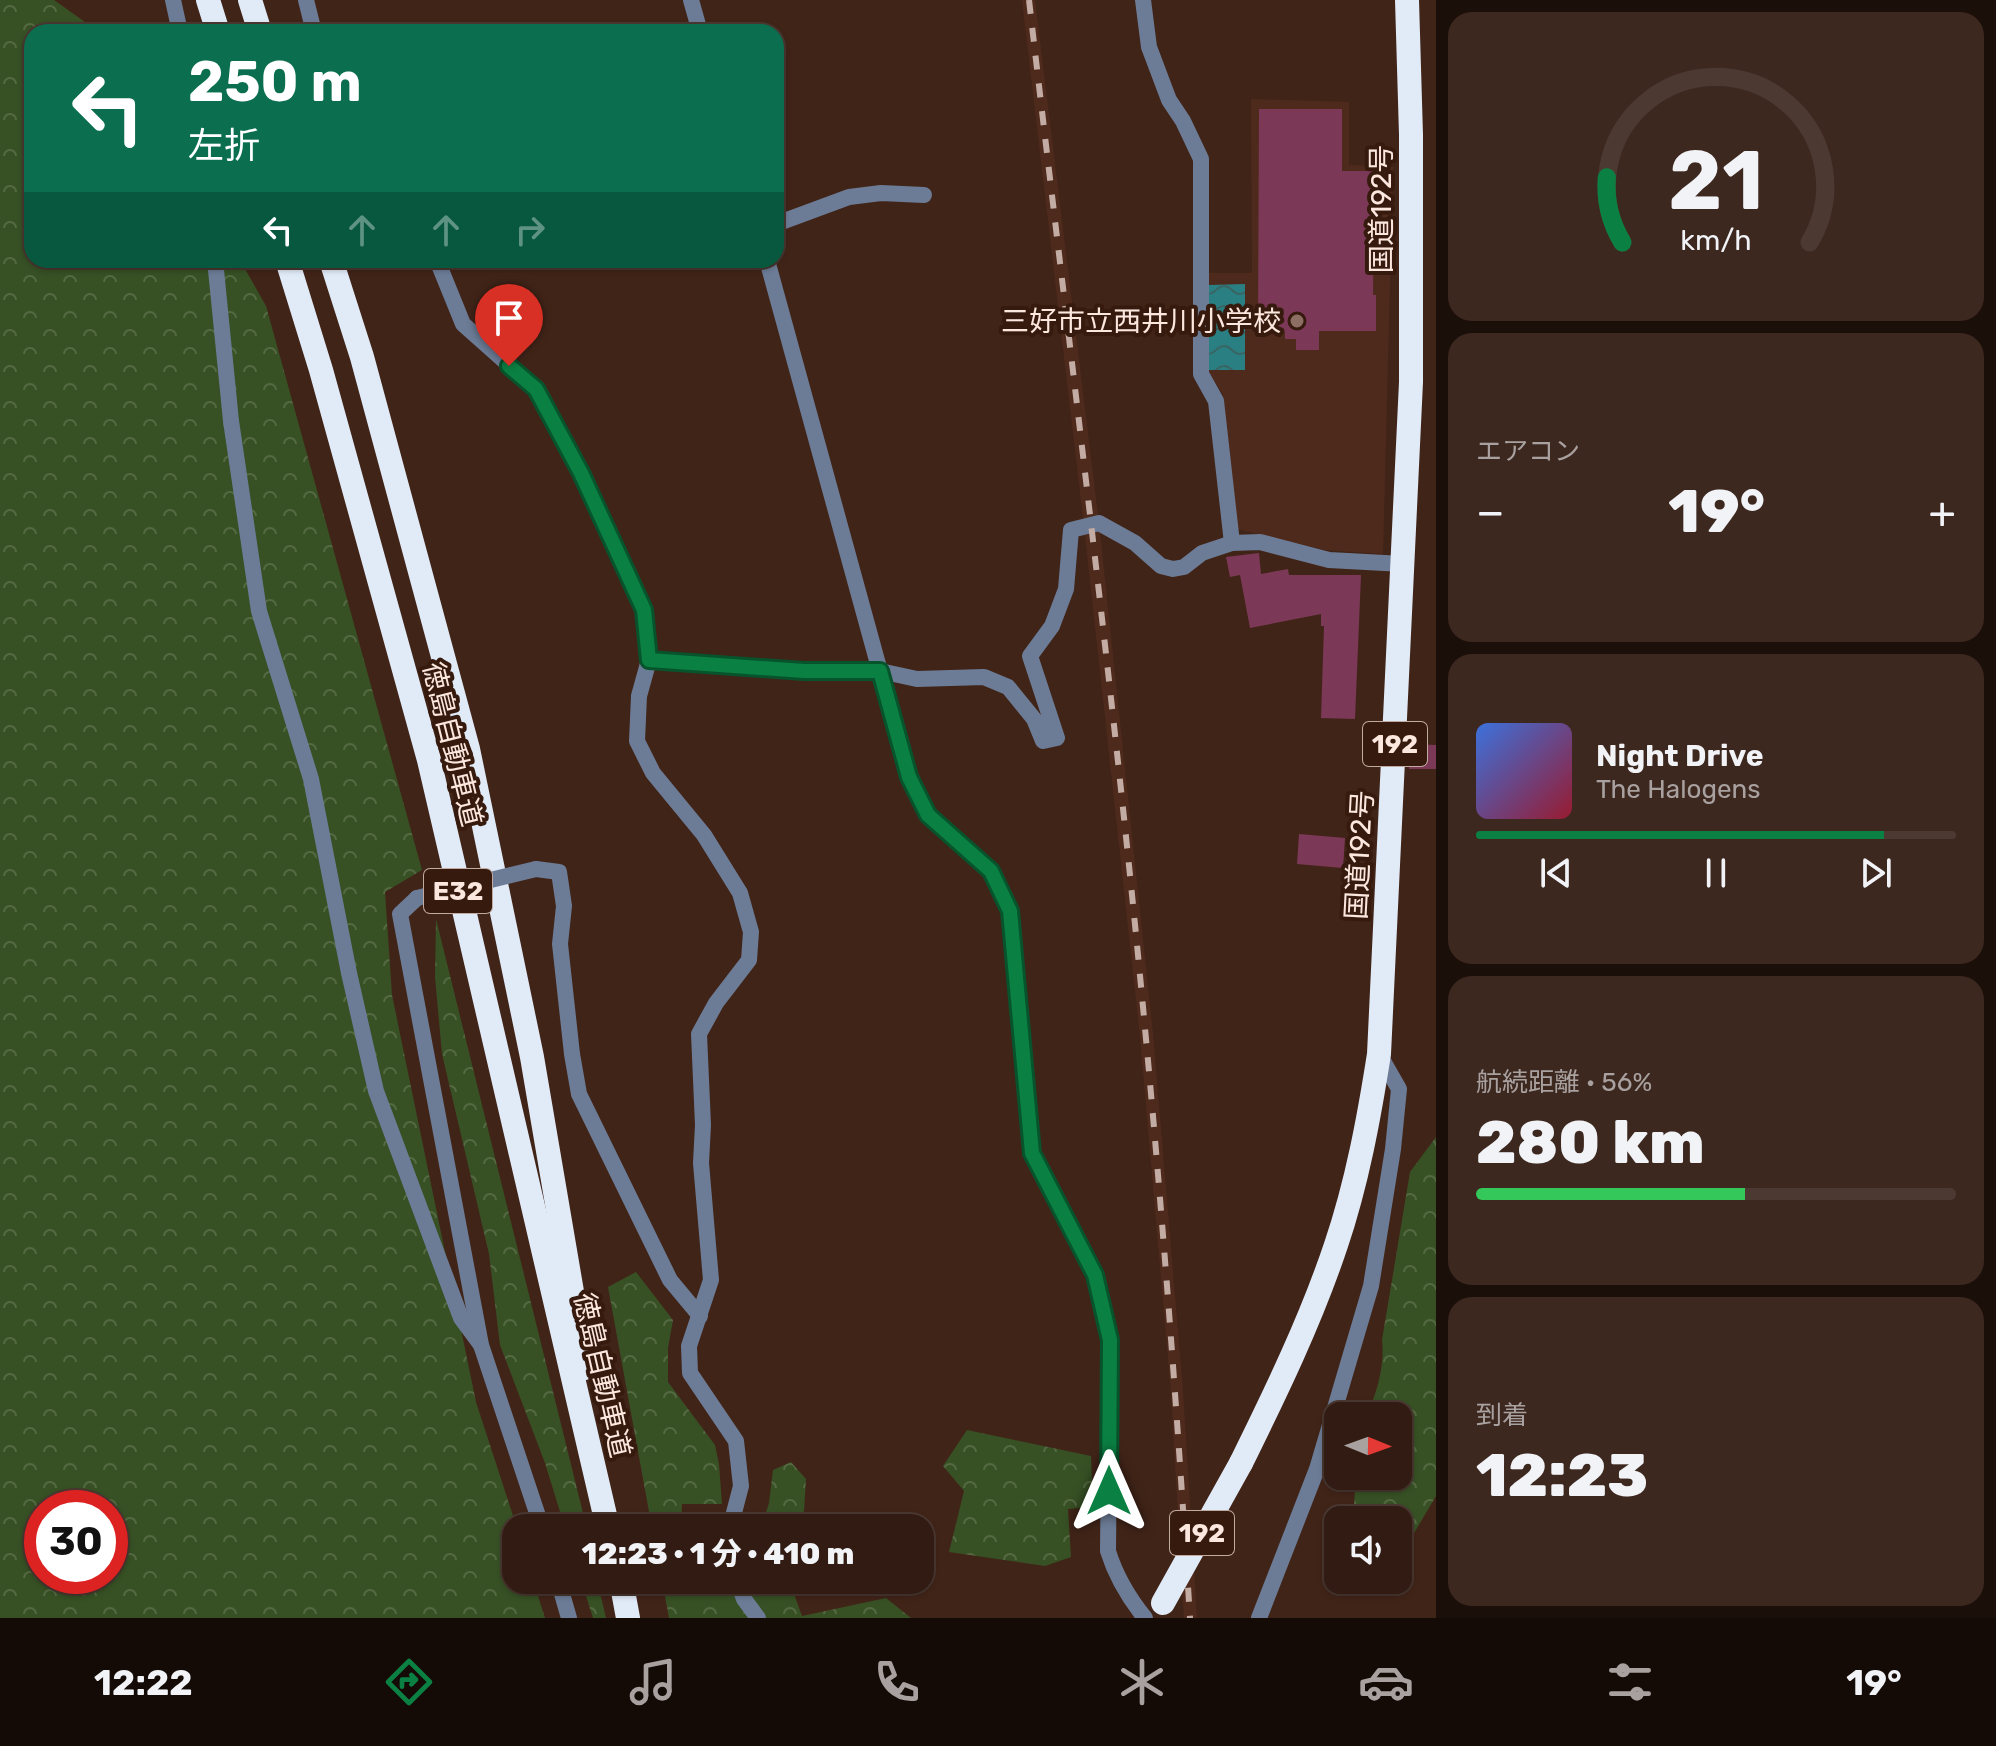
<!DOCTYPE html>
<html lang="ja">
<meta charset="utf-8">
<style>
body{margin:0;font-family:Rubik,"Noto Sans JP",sans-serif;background:#3d2820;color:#f1f3f6;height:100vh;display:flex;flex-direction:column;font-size:30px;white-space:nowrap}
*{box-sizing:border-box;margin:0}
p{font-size:26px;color:#a8a19f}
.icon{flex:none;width:44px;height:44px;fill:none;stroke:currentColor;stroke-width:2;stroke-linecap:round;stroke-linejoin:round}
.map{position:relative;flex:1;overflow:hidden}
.side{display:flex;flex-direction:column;gap:12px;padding:12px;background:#1b0f0a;width:560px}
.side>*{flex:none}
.guide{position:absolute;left:24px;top:24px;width:760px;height:244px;border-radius:24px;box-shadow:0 2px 6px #0004,0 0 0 2px #4c3932;background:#0b6e4f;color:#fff;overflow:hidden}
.needle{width:52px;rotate:91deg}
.fabs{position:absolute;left:1324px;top:1402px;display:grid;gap:16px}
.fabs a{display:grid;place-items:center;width:88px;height:88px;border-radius:16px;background:#311b12;box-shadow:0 2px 6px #0004,0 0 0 2px #4c3932;font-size:40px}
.speed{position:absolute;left:24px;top:1490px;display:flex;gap:16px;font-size:40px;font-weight:700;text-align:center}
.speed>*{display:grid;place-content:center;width:104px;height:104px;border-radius:50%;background:#311b12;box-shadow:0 2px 6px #0004,0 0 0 2px #4c3932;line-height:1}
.speed .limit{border:12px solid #d22;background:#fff;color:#111}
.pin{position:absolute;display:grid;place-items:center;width:68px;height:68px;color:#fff;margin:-82px -34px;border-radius:50% 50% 50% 0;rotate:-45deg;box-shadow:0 0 8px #0007}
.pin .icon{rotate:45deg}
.me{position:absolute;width:88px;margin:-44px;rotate:0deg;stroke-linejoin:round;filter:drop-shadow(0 0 6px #0008)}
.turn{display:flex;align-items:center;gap:28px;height:168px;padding:0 32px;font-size:36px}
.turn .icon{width:104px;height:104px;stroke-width:2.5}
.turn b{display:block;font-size:56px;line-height:68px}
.lanes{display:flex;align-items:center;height:76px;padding:0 32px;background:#0003;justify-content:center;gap:40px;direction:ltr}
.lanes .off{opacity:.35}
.big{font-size:60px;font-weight:800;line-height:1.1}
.side .card{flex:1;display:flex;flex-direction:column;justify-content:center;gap:12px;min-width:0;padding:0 28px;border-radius:24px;background:#3d2820}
.side .dial{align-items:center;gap:0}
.dial svg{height:208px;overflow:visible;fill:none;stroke:#4c3932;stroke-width:7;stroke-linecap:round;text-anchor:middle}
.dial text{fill:#f1f3f6;stroke:none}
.song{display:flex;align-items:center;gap:24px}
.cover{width:96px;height:96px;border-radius:12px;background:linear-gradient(135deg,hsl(220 70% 55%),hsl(350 70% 35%))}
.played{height:8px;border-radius:4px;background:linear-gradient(90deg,#0b8043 85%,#4c3932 85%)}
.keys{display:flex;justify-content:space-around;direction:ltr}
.heat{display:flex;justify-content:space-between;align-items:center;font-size:44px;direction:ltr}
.charge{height:12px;border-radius:6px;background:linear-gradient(90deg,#34c759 56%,#4c3932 0)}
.trip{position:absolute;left:502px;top:1514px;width:432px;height:80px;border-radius:24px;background:#311b12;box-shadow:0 2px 6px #0004,0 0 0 2px #4c3932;font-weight:800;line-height:80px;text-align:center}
.tab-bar{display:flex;height:128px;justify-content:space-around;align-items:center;background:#140b07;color:#a8a19f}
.tab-bar .icon{width:56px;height:56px}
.tab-bar .current{color:#0b8043}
.tab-bar b{font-size:36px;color:#f1f3f6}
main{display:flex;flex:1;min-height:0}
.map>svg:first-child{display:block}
.built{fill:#4e2a1c}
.forest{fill:url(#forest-crowns);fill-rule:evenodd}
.water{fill:url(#water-waves)}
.building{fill:#7c3957}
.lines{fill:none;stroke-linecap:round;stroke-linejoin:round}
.street{stroke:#6c7c96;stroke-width:16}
.highway{stroke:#e1eaf7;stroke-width:24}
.rail{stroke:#c3aca3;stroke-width:6;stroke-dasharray:14 14;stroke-linecap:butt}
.street-bridge{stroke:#6c7c96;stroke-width:16}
.highway-bridge{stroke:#e1eaf7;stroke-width:24}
.route-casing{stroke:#07532c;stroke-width:20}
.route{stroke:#0b8043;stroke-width:14}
.education-dot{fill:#8d6e63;stroke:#361a0e;stroke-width:3}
.labels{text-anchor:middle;stroke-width:8;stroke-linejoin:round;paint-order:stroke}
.shield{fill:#361a0e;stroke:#c1aaa0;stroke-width:2}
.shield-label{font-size:26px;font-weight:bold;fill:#fce7df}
.street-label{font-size:28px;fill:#fce7df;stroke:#361a0e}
.poi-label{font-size:28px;fill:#fce7df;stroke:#361a0e;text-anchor:end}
</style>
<main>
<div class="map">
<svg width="1436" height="1618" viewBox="0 0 1436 1618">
<defs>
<pattern id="forest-crowns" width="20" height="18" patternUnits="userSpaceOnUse" patternTransform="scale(2)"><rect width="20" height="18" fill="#375024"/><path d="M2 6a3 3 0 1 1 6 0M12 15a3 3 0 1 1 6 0" fill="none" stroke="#556943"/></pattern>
<pattern id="water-waves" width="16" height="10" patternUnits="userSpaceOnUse" patternTransform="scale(2)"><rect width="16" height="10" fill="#297f81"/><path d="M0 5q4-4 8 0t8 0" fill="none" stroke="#396565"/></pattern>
</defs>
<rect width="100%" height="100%" fill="#412418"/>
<!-- built -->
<g class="built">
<path d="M1022,0H1035L1099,523L1153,1034L1183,1391L1197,1618H1184L1171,1393L1140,1036L1084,526Z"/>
<path d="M1251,99L1349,102V165L1393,167L1383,554L1325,550L1237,529L1223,395L1206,368L1205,273H1252Z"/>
</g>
<!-- forest -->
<g class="forest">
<path d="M0,0H54L99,32H32V260H240L266,306L422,870L385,892L392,995L476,1402L517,1528L516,1580H533L545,1618H0ZM42,1508H110V1576H42Z"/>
<path d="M436,919L582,1509L586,1528H565L545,1463L500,1345L489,1254L442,1054L435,977Z"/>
<path d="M1436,1137V1496L1398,1560V1520H1356L1354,1505L1356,1476H1398V1416H1366C1377,1394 1385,1365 1382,1340L1410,1172Z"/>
<path d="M636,1272L673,1320L668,1348V1382L715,1445L719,1464L722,1504H682L681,1528H652L608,1287Z"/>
<path d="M967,1430L1091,1456L1093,1507L1068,1509L1071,1557L1045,1566L949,1552L964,1491L943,1466Z"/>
<path d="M791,1462L806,1479L804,1511L795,1528H761L769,1503L773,1470Z"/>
<path d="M581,1580H597L606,1618H593Z"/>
<path d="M662,1580H705L722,1586L734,1580H789L802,1616L886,1598L911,1618H669Z"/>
</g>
<!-- water -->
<path class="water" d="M1245,284V370H1209V285Z"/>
<!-- building -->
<g class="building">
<path d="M1259,109H1342V171H1374L1373,295H1376V331H1319V350H1296V339H1285V332H1258Z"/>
<path d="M1259,553L1261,574L1288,569L1289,575H1361L1355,719L1321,718L1324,626H1321V614L1250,628L1240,575L1230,577L1226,557Z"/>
<path d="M1410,744L1436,745V769H1409Z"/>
<path d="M1299,834L1345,838L1343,868L1297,864Z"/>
</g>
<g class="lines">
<!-- street -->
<g class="street">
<path d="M173,0L180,32"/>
<path d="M306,0L314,32"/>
<path d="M691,0L700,32"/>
<path d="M1143,0L1149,47L1169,100L1183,121L1201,159V374L1216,401L1232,543"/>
<path d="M776,224L849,197L881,193L924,195"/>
<path d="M215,260L231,421L259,611L311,779L349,973L376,1091L461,1318L481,1345"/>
<path d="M437,260L463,324L536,389L581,473L644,610L649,660L639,696L637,741L653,773L704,835L740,893L751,932L749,960L716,1003L699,1034L703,1125L701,1163L711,1280L689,1346L690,1373L736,1441L741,1486L730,1528"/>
<path d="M767,260L909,777L928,815L991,871L1010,911L1032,1153L1095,1275L1110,1340L1108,1551C1116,1577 1128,1597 1145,1618"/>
<path d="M649,660L804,671H880L917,679L984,677L1008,687L1034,719L1043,741L1057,738L1030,656L1052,626L1066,589L1071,530L1099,523L1135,543L1161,566L1173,569L1184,567L1202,553L1232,543L1260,542L1329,560L1403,564"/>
<path d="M536,869L559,872L564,906L560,944L572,1054L579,1094L670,1280L700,1316"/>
<path d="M417,898L400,914L481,1345L542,1528"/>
<path d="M558,1580L569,1618"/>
<path d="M737,1580L744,1599L758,1618"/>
<path d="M1259,1618L1317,1469L1371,1286L1393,1149L1399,1089L1379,1054"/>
</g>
<!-- highway -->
<g class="highway">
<path d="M208,0L218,32"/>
<path d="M250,0L260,32"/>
<path d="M287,260L321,370L429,760L608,1528"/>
<path d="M331,260L362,357L468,749L532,1057L585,1368"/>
<path d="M1241,1463C1276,1392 1311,1320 1336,1245C1357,1183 1369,1118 1379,1054L1411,382V135L1407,0"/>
<path d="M621,1580L628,1618"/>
</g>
<!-- rail -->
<path class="rail" d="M1029,0C1069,346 1114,692 1146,1039C1164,1232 1178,1425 1190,1618"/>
<!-- street-bridge -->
<path class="street-bridge" d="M417,898L536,869"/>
<!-- highway-bridge -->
<path class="highway-bridge" d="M1163,1603L1241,1463"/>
</g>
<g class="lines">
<!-- route casing -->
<g class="route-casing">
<path id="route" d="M509,366L536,389L581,473L644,610L649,660L804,671H880L909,777L928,815L991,871L1010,911L1032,1153L1095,1275L1110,1340L1109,1491"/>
</g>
<!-- route -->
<use href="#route" class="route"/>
</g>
<!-- markers -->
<circle class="education-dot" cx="1297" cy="321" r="8"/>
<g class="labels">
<!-- shield labels -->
<g class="shield">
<rect x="1363" y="722" width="64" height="44" rx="6"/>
<rect x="424" y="869" width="68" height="44" rx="6"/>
<rect x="1170" y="1511" width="64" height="44" rx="6"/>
</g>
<g class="shield-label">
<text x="1395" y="753">192</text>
<text x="458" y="900">E32</text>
<text x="1202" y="1542">192</text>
</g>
<!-- street labels -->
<g class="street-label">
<text transform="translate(1381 209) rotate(-90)" y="10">国道192号</text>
<text transform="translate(453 744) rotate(76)" y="10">徳島自動車道</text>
<text transform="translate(1359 855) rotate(-87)" y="10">国道192号</text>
<text transform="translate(603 1375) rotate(77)" y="10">徳島自動車道</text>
</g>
<!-- poi labels -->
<g class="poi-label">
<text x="1281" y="331">三好市立西井川小学校</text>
</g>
</g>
</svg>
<div class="fabs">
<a><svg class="needle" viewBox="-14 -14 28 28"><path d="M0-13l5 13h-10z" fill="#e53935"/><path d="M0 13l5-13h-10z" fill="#a8a19f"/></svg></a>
<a><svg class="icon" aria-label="sound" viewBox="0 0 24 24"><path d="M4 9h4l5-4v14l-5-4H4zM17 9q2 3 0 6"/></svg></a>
</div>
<div class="speed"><div class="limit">30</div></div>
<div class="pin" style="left:509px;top:366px;background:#d93025"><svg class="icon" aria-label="arrive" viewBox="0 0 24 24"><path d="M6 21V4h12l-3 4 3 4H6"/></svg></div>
<svg class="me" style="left:1109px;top:1491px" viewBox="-20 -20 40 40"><path d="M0-17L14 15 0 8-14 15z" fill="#0b8043" stroke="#fff" stroke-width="4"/></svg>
<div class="trip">12:23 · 1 分 · 410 m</div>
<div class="guide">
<div class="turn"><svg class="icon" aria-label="left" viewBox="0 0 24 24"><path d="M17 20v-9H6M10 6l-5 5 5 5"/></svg><div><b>250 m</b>左折</div></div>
<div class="lanes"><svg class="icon" aria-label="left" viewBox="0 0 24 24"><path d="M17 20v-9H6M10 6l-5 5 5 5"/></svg><svg class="icon off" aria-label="ahead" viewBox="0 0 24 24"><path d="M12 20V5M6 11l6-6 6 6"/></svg><svg class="icon off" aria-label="ahead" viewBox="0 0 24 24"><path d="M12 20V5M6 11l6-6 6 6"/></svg><svg class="icon off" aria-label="right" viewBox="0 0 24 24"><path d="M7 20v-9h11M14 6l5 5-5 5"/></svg></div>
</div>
</div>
<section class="side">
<div class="card dial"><svg viewBox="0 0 100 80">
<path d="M14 69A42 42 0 1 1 86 69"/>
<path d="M14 69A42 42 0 0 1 8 44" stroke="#0b8043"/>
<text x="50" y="56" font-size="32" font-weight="700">21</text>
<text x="50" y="72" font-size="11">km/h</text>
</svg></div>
<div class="card"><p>エアコン</p>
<div class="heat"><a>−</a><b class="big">19°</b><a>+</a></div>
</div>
<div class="card">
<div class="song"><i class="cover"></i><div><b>Night Drive</b><p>The Halogens</p></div></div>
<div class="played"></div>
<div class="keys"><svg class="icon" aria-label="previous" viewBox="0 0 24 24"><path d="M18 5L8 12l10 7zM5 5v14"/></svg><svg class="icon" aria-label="pause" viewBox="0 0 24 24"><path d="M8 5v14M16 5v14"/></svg><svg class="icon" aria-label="next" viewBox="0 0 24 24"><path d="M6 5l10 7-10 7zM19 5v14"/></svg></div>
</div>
<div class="card"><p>航続距離 · 56%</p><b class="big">280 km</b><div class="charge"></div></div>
<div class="card"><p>到着</p><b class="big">12:23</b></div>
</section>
</main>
<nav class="tab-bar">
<b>12:22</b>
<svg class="icon current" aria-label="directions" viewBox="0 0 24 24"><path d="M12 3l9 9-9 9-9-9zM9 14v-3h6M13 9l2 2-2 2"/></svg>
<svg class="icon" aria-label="music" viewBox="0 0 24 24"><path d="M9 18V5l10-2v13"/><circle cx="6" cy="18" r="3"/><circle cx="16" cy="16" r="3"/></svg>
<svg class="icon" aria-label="phone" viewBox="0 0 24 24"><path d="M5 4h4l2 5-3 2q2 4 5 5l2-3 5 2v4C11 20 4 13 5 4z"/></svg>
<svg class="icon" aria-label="climate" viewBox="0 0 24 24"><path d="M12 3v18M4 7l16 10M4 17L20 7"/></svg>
<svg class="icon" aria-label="car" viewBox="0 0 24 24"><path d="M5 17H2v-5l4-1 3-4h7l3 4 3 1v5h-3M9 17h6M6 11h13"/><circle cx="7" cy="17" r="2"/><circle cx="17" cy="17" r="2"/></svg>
<svg class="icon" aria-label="filters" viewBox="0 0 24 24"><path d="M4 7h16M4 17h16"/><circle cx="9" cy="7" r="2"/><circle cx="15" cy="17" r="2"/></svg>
<b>19°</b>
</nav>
